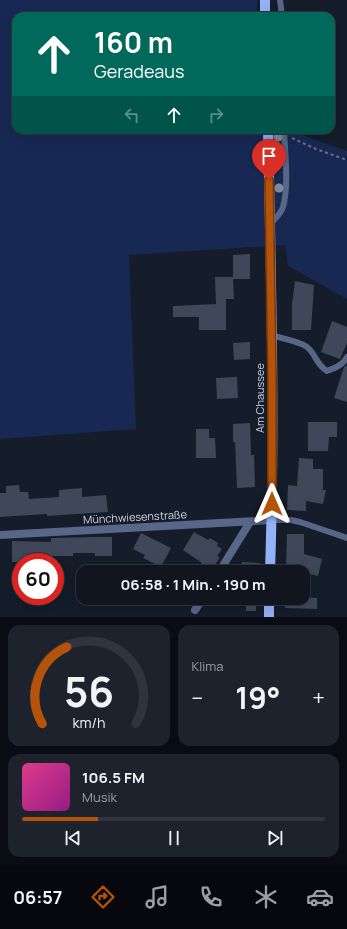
<!DOCTYPE html>
<html lang="de">
<meta charset="utf-8">
<style>
body{margin:0;font-family:Manrope,sans-serif;background:#1e222d;color:#f1f3f6;height:100vh;display:flex;flex-direction:column;font-size:15px;white-space:nowrap}
*{box-sizing:border-box;margin:0}
p{font-size:13px;color:#9c9fa5}
.icon{flex:none;width:22px;height:22px;fill:none;stroke:currentColor;stroke-width:2;stroke-linecap:round;stroke-linejoin:round}
.map{position:relative;height:617px;overflow:hidden}
.panel{display:flex;flex-direction:column;gap:8px;padding:8px;background:#090c12;flex:1}
.panel>*{flex:none}
.guide{position:absolute;left:12px;top:12px;width:323px;height:122px;border-radius:12px;box-shadow:0 4px 16px #0002,0 0 0 1px #30343e;background:#00695c;color:#fff;overflow:hidden}
.speed{position:absolute;left:12px;top:553px;display:flex;gap:8px;font-size:20px;font-weight:700;text-align:center}
.speed>*{display:grid;place-content:center;width:52px;height:52px;border-radius:50%;background:#101520;box-shadow:0 4px 16px #0002,0 0 0 1px #30343e;line-height:1}
.speed .limit{border:6px solid #d22;background:#fff;color:#111}
.pin{position:absolute;display:grid;place-items:center;width:34px;height:34px;color:#fff;margin:-41px -17px;border-radius:50% 50% 50% 0;rotate:-45deg;box-shadow:0 0 4px #0007}
.pin .icon{rotate:45deg}
.me{position:absolute;width:44px;margin:-22px;rotate:0deg;stroke-linejoin:round;filter:drop-shadow(0 0 3px #0008)}
.turn{display:flex;align-items:center;gap:14px;height:84px;padding:0 16px;font-size:18px}
.turn .icon{width:52px;height:52px;stroke-width:2.5}
.turn b{display:block;font-size:28px;line-height:34px}
.lanes{display:flex;align-items:center;height:38px;padding:0 16px;background:#0003;justify-content:center;gap:20px;direction:ltr}
.lanes .off{opacity:.35}
.big{font-size:30px;font-weight:700;line-height:1.1}
.panel .card{flex:1;display:flex;flex-direction:column;justify-content:center;gap:6px;min-width:0;padding:0 14px;border-radius:12px;background:#1e222d}
.panel .dial{align-items:center;gap:0}
.dial svg{height:104px;overflow:visible;fill:none;stroke:#30343e;stroke-width:7;stroke-linecap:round;text-anchor:middle}
.dial text{fill:#f1f3f6;stroke:none}
.song{display:flex;align-items:center;gap:12px}
.cover{width:48px;height:48px;border-radius:6px;background:linear-gradient(135deg,hsl(330 70% 55%),hsl(310 70% 35%))}
.played{height:4px;border-radius:2px;background:linear-gradient(90deg,#b45309 25%,#30343e 25%)}
.keys{display:flex;justify-content:space-around;direction:ltr}
.heat{display:flex;justify-content:space-between;align-items:center;font-size:22px;direction:ltr}
.panel .tiles{flex:1;display:grid;gap:8px;grid-template-columns:1fr 1fr}
.card:last-child{grid-column:span 2}
.trip{position:absolute;left:76px;top:565px;width:234px;height:40px;border-radius:12px;background:#101520;box-shadow:0 4px 16px #0002,0 0 0 1px #30343e;font-weight:700;line-height:40px;text-align:center}
.tabs{display:flex;height:64px;justify-content:space-around;align-items:center;background:#06080d;color:#9c9fa5}
.tabs .icon{width:28px;height:28px}
.tabs .current{color:#b45309}
.tabs b{font-size:18px;color:#f1f3f6}
.map>svg:first-child{display:block}
.green{fill:#172952}
.building{fill:#3f4758}
.lines{fill:none;stroke-linecap:round;stroke-linejoin:round}
.path{stroke:#686e7b;stroke-width:2;stroke-dasharray:3 3;stroke-linecap:butt}
.lane{stroke:#586788;stroke-width:6}
.street{stroke:#586788;stroke-width:8}
.primary{stroke:#93b3f8;stroke-width:10}
.tree{fill:#80889a}
.route-casing{stroke:#753606;stroke-width:10}
.route{stroke:#b45309;stroke-width:7}
.labels{text-anchor:middle;stroke-width:4;stroke-linejoin:round;paint-order:stroke}
.street-label{font-size:11px;fill:#d0d5df;stroke:#151c2a}
</style>
<div class="map">
<svg width="347" height="617" viewBox="0 0 347 617">
<rect width="100%" height="100%" fill="#151c2a"/>
<!-- green -->
<path class="green" d="M0,0H257V16H16V130H288L347,151V299L288,266L285,245L129,255L136,429L0,439Z"/>
<!-- building -->
<g class="building">
<path d="M250,254V279H233V255Z"/>
<path d="M215,277H233L234,299H226V330H199V317H173V306L216,304Z"/>
<path d="M295,281L314,285L311,330H292V304Z"/>
<path d="M332,321L347,327V343L340,359L321,352Z"/>
<path d="M250,342V359L234,360L233,343Z"/>
<path d="M347,365V402L334,398L344,367Z"/>
<path d="M237,377L238,398L217,399L216,378Z"/>
<path d="M308,422H337V437H329L328,451H308Z"/>
<path d="M250,423L251,455H254L255,487L237,488L235,442H233V424Z"/>
<path d="M196,429H209V438H215L216,458H196Z"/>
<path d="M299,458L313,459V469H323V490H326L323,504L306,501V511L287,510L288,485L297,486Z"/>
<path d="M19,485L20,492H28L29,499L59,497V490L82,488V497L106,495L108,512L47,516V514L0,517V493H6V486Z"/>
<path d="M194,532L208,540L210,538L218,543L217,546L222,549L217,556L220,557L211,572H196L202,563L183,550Z"/>
<path d="M141,533L171,548L161,567L143,558L145,555L133,549Z"/>
<path d="M287,534H304V554L322,559L318,576L286,568Z"/>
<path d="M95,537H112V556H95V553H73V556H31V562H12V541L51,542V538Z"/>
<path d="M242,562L260,563L259,572H241Z"/>
<path d="M303,597L317,598V609L285,608V598Z"/>
<rect x="246" y="601" width="10" height="10"/>
</g>
<g class="lines">
<!-- path -->
<path class="path" d="M292,138L316,149L347,160"/>
<!-- lane -->
<g class="lane">
<path d="M280,0L282,16"/>
<path d="M270,224C275,219 281,214 283,207C289,186 285,153 284,130"/>
<path d="M272,335C279,338 302,342 307,347C316,354 315,363 327,371C335,368 343,365 347,357"/>
<path d="M272,520H291L300,522L347,538"/>
</g>
<!-- street -->
<g class="street">
<path d="M0,535L272,520"/>
<path d="M219,572L250,522"/>
<path d="M195,610L203,598"/>
</g>
<!-- primary -->
<g class="primary">
<path d="M265,0V16"/>
<path d="M268,130C271,277 275,425 270,572"/>
<path d="M269,617V598"/>
</g>
</g>
<!-- trees -->
<g class="tree">
<circle cx="278" cy="137" r="4.5"/>
<circle cx="278" cy="159" r="4.5"/>
<circle cx="279" cy="188" r="4.5"/>
</g>
<g class="lines">
<!-- route casing -->
<g class="route-casing">
<path id="route" d="M269,180L272,377V504"/>
</g>
<!-- route -->
<use href="#route" class="route"/>
</g>
<g class="labels">
<!-- street labels -->
<g class="street-label">
<text transform="translate(260 398) rotate(-90)" y="4">Am Chaussee</text>
<text transform="translate(135 517) rotate(-3)" y="4">Münchwiesenstraße</text>
</g>
</g>
</svg>
<div class="speed"><div class="limit">60</div></div>
<div class="pin" style="left:269px;top:180px;background:#d93025"><svg class="icon" aria-label="arrive" viewBox="0 0 24 24"><path d="M6 21V4h12l-3 4 3 4H6"/></svg></div>
<svg class="me" style="left:272px;top:504px" viewBox="-20 -20 40 40"><path d="M0-17L14 15 0 8-14 15z" fill="#b45309" stroke="#fff" stroke-width="4"/></svg>
<div class="trip">06:58 · 1 Min. · 190 m</div>
<div class="guide">
<div class="turn"><svg class="icon" aria-label="ahead" viewBox="0 0 24 24"><path d="M12 20V5M6 11l6-6 6 6"/></svg><div><b>160 m</b>Geradeaus</div></div>
<div class="lanes"><svg class="icon off" aria-label="left" viewBox="0 0 24 24"><path d="M17 20v-9H6M10 6l-5 5 5 5"/></svg><svg class="icon" aria-label="ahead" viewBox="0 0 24 24"><path d="M12 20V5M6 11l6-6 6 6"/></svg><svg class="icon off" aria-label="right" viewBox="0 0 24 24"><path d="M7 20v-9h11M14 6l5 5-5 5"/></svg></div>
</div>
</div>
<section class="panel">
<div class="tiles">
<div class="card dial"><svg viewBox="0 0 100 80">
<path d="M14 69A42 42 0 1 1 86 69"/>
<path d="M14 69A42 42 0 0 1 33 10" stroke="#b45309"/>
<text x="50" y="56" font-size="32" font-weight="700">56</text>
<text x="50" y="72" font-size="11">km/h</text>
</svg></div>
<div class="card"><p>Klima</p>
<div class="heat"><a>−</a><b class="big">19°</b><a>+</a></div>
</div>
<div class="card">
<div class="song"><i class="cover"></i><div><b>106.5 FM</b><p>Musik</p></div></div>
<div class="played"></div>
<div class="keys"><svg class="icon" aria-label="previous" viewBox="0 0 24 24"><path d="M18 5L8 12l10 7zM5 5v14"/></svg><svg class="icon" aria-label="pause" viewBox="0 0 24 24"><path d="M8 5v14M16 5v14"/></svg><svg class="icon" aria-label="next" viewBox="0 0 24 24"><path d="M6 5l10 7-10 7zM19 5v14"/></svg></div>
</div>
</div>
</section>
<nav class="tabs">
<b>06:57</b>
<svg class="icon current" aria-label="directions" viewBox="0 0 24 24"><path d="M12 3l9 9-9 9-9-9zM9 14v-3h6M13 9l2 2-2 2"/></svg>
<svg class="icon" aria-label="music" viewBox="0 0 24 24"><path d="M9 18V5l10-2v13"/><circle cx="6" cy="18" r="3"/><circle cx="16" cy="16" r="3"/></svg>
<svg class="icon" aria-label="phone" viewBox="0 0 24 24"><path d="M5 4h4l2 5-3 2q2 4 5 5l2-3 5 2v4C11 20 4 13 5 4z"/></svg>
<svg class="icon" aria-label="climate" viewBox="0 0 24 24"><path d="M12 3v18M4 7l16 10M4 17L20 7"/></svg>
<svg class="icon" aria-label="car" viewBox="0 0 24 24"><path d="M5 17H2v-5l4-1 3-4h7l3 4 3 1v5h-3M9 17h6M6 11h13"/><circle cx="7" cy="17" r="2"/><circle cx="17" cy="17" r="2"/></svg>
</nav>
